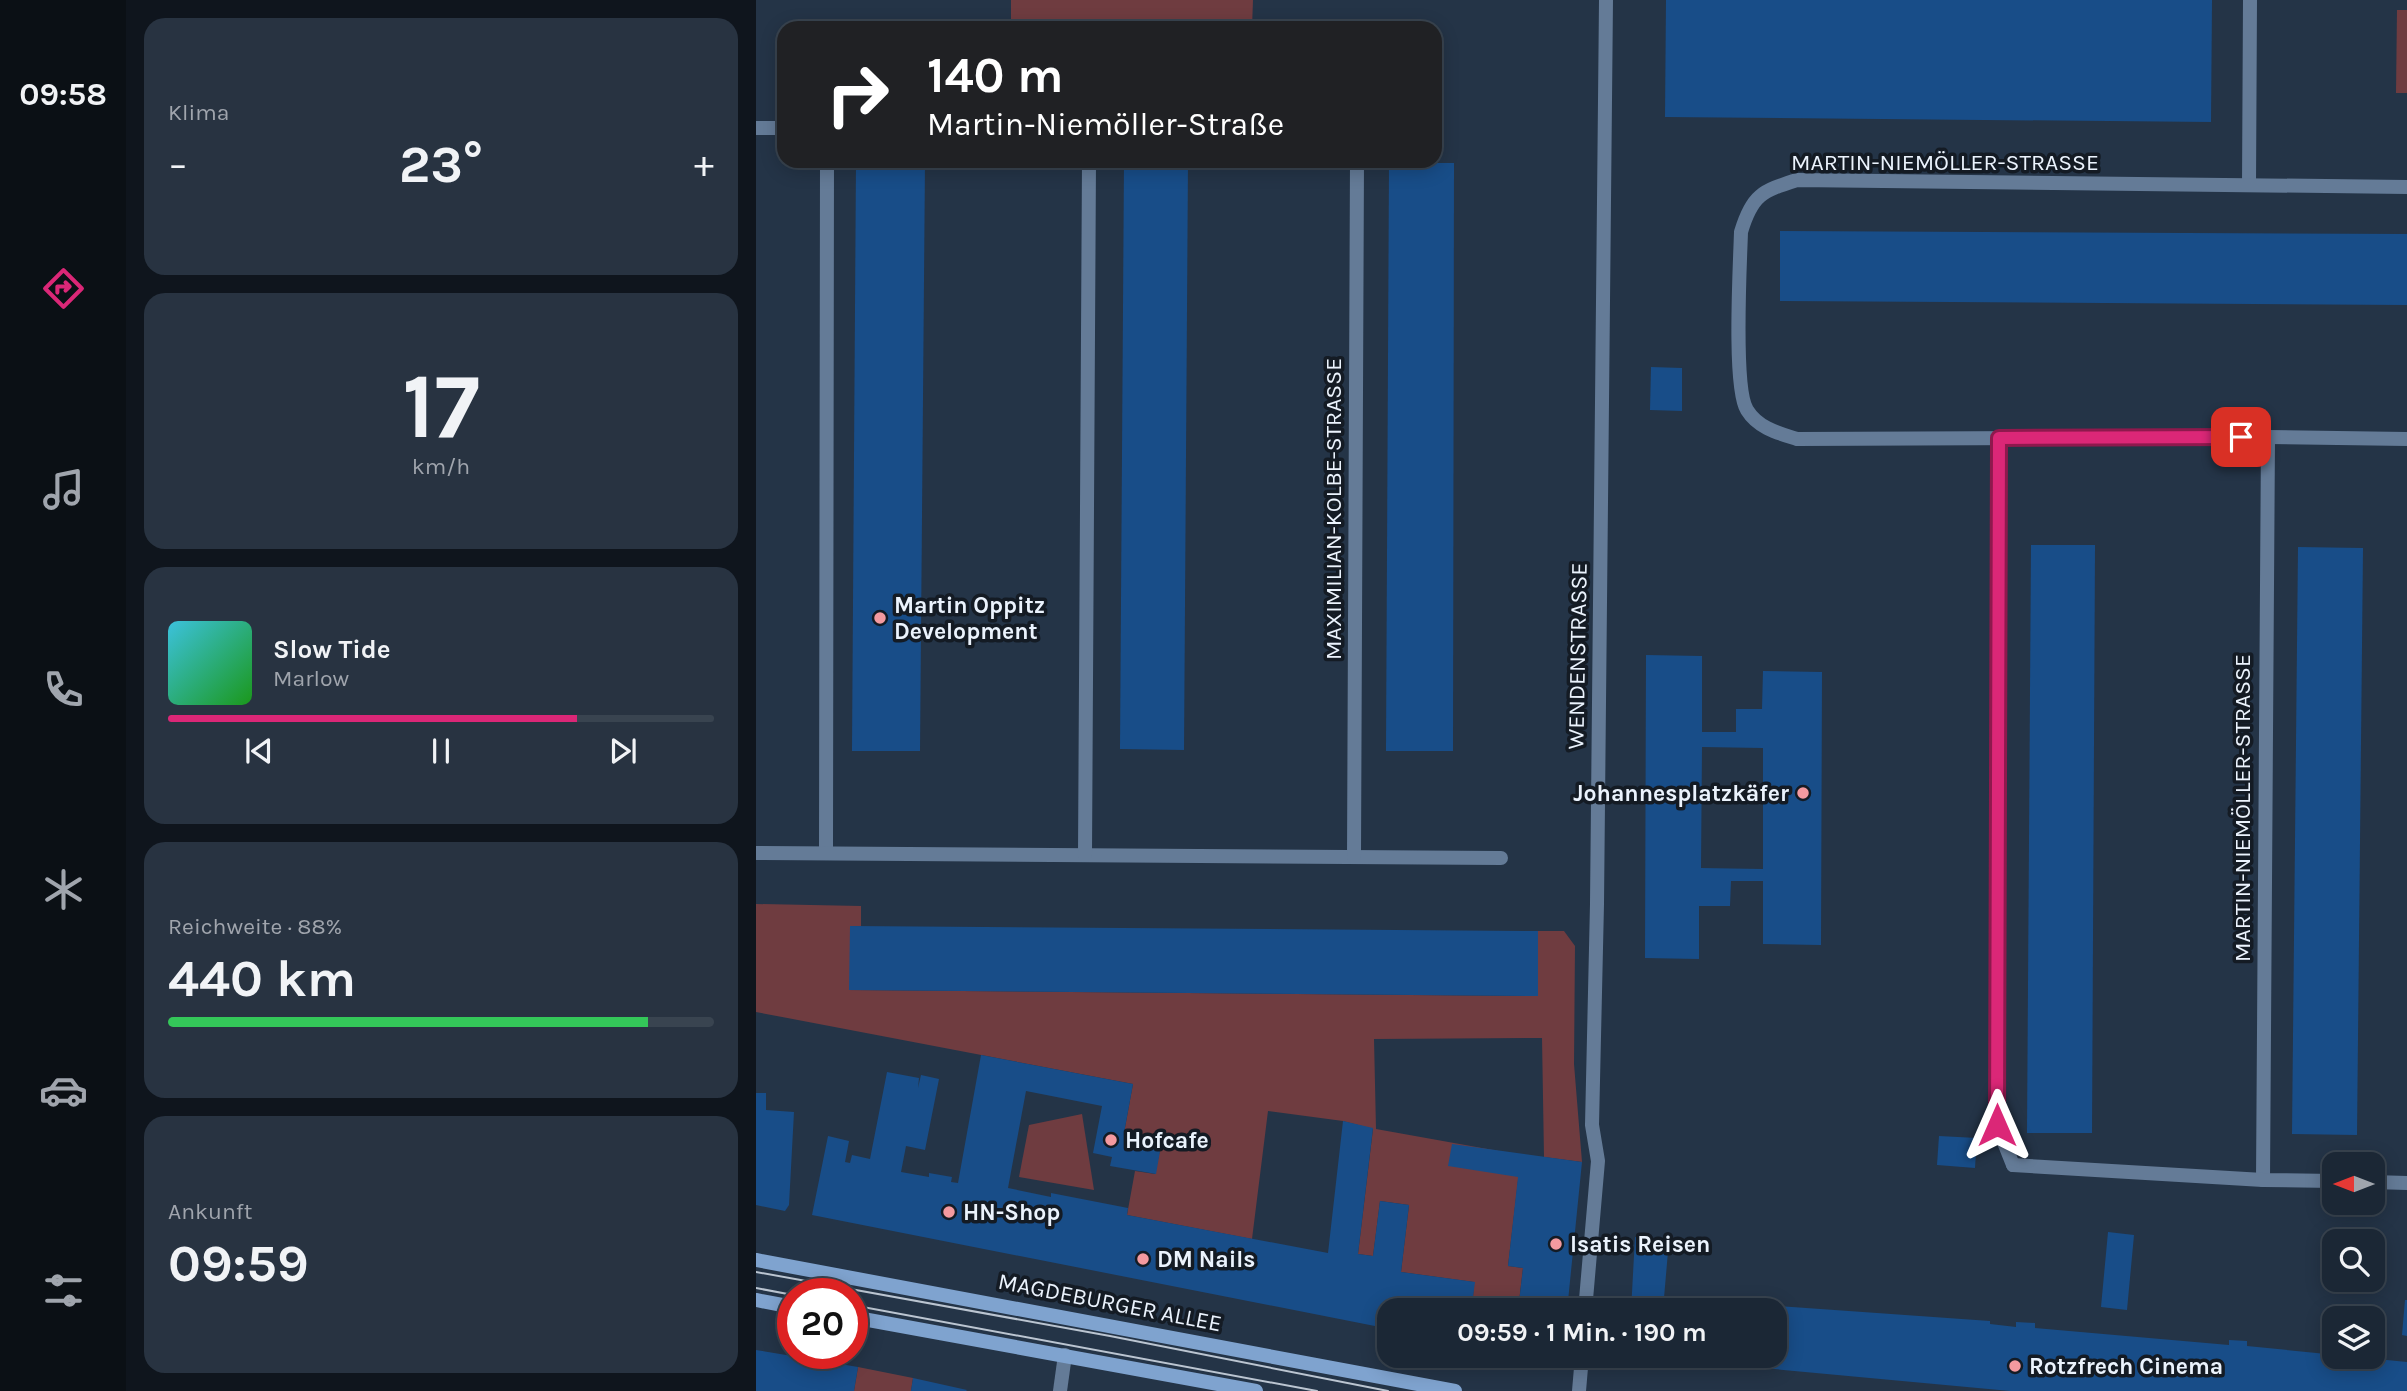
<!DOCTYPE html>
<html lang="de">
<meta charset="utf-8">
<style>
body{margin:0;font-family:Karla,sans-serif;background:#283341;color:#f1f3f6;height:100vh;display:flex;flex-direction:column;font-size:26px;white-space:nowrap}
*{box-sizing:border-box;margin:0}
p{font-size:23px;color:#a0a5ad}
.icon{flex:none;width:38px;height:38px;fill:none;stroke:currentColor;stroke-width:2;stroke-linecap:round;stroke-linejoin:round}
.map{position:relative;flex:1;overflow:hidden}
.details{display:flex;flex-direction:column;gap:18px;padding:18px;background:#0f151d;width:630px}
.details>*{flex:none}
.banner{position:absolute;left:21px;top:21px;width:665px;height:147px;border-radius:21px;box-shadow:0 4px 18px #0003,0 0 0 2px #394450;background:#202124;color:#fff;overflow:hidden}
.needle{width:46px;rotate:270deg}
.controls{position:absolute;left:1566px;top:1152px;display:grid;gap:14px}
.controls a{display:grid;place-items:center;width:63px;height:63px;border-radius:14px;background:#1b2735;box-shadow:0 4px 18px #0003,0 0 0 2px #394450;font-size:35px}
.speed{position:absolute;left:21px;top:1278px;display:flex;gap:14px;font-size:35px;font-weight:700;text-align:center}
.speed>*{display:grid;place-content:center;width:91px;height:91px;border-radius:50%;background:#1b2735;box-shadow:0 4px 18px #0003,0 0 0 2px #394450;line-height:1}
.speed .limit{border:10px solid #d22;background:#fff;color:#111}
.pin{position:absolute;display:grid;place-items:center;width:60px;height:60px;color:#fff;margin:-30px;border-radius:14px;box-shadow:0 4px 10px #0006}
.me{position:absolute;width:77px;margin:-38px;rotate:0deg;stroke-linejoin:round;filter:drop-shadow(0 0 5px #0008)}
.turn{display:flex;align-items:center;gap:24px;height:147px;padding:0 35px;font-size:32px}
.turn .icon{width:91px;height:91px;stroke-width:2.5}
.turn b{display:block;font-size:49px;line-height:60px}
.big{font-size:52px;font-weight:700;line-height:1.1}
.details .tile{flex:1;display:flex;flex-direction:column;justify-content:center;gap:10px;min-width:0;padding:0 24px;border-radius:21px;background:#283341}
.details .dial{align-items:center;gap:0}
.dial b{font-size:91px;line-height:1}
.song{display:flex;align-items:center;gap:21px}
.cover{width:84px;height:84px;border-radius:10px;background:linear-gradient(135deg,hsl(190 70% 55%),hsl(120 70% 35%))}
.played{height:7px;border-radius:4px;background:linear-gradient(90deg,#db2777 75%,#394450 75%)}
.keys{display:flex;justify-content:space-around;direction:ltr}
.heat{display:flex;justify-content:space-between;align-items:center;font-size:38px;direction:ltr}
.charge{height:10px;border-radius:5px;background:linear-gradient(90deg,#34c759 88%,#394450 0)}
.trip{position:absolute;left:621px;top:1298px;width:410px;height:70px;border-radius:21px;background:#1b2735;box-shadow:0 4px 18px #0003,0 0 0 2px #394450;font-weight:700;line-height:70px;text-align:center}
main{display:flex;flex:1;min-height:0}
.tabs{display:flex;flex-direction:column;width:126px;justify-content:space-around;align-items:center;background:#0b1015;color:#a0a5ad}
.tabs .icon{width:49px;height:49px}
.tabs .current{color:#db2777}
.tabs b{font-size:32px;color:#f1f3f6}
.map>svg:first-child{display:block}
.green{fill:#6f3c40}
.building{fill:#184d88;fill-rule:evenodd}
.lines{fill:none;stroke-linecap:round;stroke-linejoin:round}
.service{stroke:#647b97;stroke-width:14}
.pedestrian{stroke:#647b97;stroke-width:14}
.minor{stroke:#647b97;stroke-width:14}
.secondary{stroke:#7fa3cf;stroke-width:14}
.tram{stroke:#bbc5d1;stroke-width:2}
.route-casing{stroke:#8e194d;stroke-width:18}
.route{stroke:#db2777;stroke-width:12}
.poi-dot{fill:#f49aa0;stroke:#141b24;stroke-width:2.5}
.labels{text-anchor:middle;stroke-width:7;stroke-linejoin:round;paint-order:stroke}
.street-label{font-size:23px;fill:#ebf3fd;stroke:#141b24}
.poi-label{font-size:23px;font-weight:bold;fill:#ebf3fd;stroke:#141b24;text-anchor:start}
</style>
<main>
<nav class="tabs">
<b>09:58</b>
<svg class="icon current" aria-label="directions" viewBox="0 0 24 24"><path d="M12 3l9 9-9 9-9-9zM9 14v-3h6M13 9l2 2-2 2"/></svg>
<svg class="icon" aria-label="music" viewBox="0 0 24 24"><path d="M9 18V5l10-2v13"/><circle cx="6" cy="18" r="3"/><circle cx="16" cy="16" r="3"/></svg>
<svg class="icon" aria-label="phone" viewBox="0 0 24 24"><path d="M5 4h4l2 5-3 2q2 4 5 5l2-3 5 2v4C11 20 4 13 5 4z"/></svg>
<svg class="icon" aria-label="climate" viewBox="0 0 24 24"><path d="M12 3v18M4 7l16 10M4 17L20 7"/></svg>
<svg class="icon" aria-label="car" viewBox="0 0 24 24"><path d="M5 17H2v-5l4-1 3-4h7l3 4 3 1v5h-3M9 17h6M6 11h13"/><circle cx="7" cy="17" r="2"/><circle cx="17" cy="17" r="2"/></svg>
<svg class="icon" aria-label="filters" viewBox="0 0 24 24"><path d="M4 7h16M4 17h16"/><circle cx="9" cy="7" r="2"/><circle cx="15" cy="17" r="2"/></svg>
</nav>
<section class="details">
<div class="tile"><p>Klima</p>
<div class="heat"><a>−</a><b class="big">23°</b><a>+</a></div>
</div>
<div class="tile dial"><b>17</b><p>km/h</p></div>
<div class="tile">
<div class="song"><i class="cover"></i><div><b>Slow Tide</b><p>Marlow</p></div></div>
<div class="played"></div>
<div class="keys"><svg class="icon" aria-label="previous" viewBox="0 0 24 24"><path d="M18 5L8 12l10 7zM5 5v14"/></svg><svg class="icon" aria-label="pause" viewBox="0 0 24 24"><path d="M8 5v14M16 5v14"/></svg><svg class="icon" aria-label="next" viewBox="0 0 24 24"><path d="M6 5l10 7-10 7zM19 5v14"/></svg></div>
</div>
<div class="tile"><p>Reichweite · 88%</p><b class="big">440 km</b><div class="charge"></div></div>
<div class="tile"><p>Ankunft</p><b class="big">09:59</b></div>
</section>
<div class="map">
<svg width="1651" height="1391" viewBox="0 0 1651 1391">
<rect width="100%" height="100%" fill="#243447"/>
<!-- green -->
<g class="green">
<path d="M255,0H497L496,28H255Z"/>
<path d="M1641,10H1651V93H1640Z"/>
<path d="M0,904L105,906V926H94V990L781,996L782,931H808L819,946L818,1064L826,1162L788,1157L786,1038L618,1039L620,1129L765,1155L752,1266L767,1268L763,1302L717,1297L718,1282L645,1272L653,1205L624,1201L617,1256L602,1254L617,1129L587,1121L512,1111L496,1239L371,1215L379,1171L399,1174L406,1140L368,1133L377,1084L0,1012Z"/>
<path d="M326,1114L338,1190L263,1177L273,1125Z"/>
<path d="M102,1367L157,1378L155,1391H98Z"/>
</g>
<!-- building -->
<g class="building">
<path d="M910,0H1456L1455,122L909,117Z"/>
<path d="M100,161H169L164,751H96Z"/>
<path d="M368,161H432L428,750L364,749Z"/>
<path d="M633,163H698L697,751H630Z"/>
<path d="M1024,231L1651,234V305L1024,301Z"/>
<path d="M895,367L926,368V411L894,410Z"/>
<path d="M1275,545H1339L1336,1133H1271Z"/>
<path d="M1542,547L1607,548L1601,1135L1536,1134Z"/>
<path d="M890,655L946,656V732H980V709H1006L1007,671L1066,672L1065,945L1007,944V881H975L974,906H943V959L889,958ZM946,747L1007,748V869L945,868Z"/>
<path d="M94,926L782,931V996L93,990Z"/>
<path d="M225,1055L377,1084L368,1133L406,1140L400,1174L354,1166L356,1157L337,1153L346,1106L270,1091L252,1188L295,1197V1193L372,1208L371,1215L572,1253L587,1121L617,1128L602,1254L617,1256L624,1201L653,1205L645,1272L719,1282L717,1297L763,1302L767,1268L752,1266L762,1177L692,1166L696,1144L826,1162L811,1311H634V1329L56,1215L72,1136L93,1141L89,1162L94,1163L96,1155L114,1159L131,1072L163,1078L162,1088L165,1075L183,1079L169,1150L150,1146L145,1172L173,1177V1173L196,1177L195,1182L202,1183Z"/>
<path d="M0,1093H10V1110L38,1112L33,1205L29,1211L0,1205Z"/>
<path d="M1183,1136L1221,1138L1219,1168L1181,1165Z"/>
<path d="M1352,1232L1378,1235L1371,1310L1345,1307Z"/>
<path d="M879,1237L913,1240L908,1298L1234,1321V1324L1260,1327V1322L1279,1323V1328L1473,1345V1340L1491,1341V1346L1651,1362V1391H1254L899,1358L900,1356H1018V1311H875Z"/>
<path d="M1649,1300H1651V1336L1646,1335Z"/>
<path d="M0,1350L102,1367L98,1391H0Z"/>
<path d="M157,1378L211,1390L210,1391H155Z"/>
</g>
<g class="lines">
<!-- service -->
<g class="service">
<path d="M1243,438L1241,1125L1257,1165"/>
<path d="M1507,1180L1512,437"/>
</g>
<!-- pedestrian -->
<path class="pedestrian" d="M1493,185L1494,0"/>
<!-- minor -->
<g class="minor">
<path d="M0,128H28"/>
<path d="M1651,187L1041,180C1006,191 996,195 985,232C984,265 977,388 991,410C1002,428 1022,433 1041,439L1512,437L1651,439"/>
<path d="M70,852L71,161"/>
<path d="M0,853L745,858"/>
<path d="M329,855L333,161"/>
<path d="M598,857L601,161"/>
<path d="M1257,1165L1507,1180L1578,1181"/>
<path d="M1617,1182L1651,1183"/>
<path d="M829,1311L842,1161L836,1125L841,904L850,0"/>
<path d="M304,1391L309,1355"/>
<path d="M823,1391L826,1356"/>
</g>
<!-- secondary -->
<g class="secondary">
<path d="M0,1260L699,1391"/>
<path d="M0,1300L37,1307"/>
<path d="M96,1317L500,1391"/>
</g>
<!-- tram -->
<g class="tram">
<path d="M0,1272L354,1336L632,1391"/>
<path d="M0,1288L37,1295"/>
<path d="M96,1305L561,1391"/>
</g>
</g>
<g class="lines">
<!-- route casing -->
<g class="route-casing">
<path id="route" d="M1241,1125L1243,438L1485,437"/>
</g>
<!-- route -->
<use href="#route" class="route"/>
</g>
<!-- markers -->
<g class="poi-dot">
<circle cx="124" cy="618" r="7"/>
<circle cx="1047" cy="793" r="7"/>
<circle cx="355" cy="1140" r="7"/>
<circle cx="193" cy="1212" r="7"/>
<circle cx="800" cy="1244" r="7"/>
<circle cx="387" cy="1259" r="7"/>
<circle cx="1259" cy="1366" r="7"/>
</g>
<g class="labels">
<!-- street labels -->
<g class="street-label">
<text x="1189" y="170">MARTIN-NIEMÖLLER-STRASSE</text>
<text transform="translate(577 509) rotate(-90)" y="8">MAXIMILIAN-KOLBE-STRASSE</text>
<text transform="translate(821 656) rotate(-89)" y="8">WENDENSTRASSE</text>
<text transform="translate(1486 808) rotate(-90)" y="8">MARTIN-NIEMÖLLER-STRASSE</text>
<text transform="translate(354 1302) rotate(11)" y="8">MAGDEBURGER ALLEE</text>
</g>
<!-- poi labels -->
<g class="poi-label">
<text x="138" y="613">Martin Oppitz<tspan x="138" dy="26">Development</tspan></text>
<text x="1033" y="801" text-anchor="end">Johannesplatzkäfer</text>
<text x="369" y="1148">Hofcafe</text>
<text x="207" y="1220">HN-Shop</text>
<text x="814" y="1252">Isatis Reisen</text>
<text x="401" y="1267">DM Nails</text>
<text x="1273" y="1374">Rotzfrech Cinema</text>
</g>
</g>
</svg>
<div class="controls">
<a><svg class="needle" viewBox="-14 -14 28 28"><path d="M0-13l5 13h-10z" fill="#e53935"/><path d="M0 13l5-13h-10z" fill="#a0a5ad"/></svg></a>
<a><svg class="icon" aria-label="search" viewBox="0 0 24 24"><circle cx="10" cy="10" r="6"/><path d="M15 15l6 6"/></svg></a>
<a><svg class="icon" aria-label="layers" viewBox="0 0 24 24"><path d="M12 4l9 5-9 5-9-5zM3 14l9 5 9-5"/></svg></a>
</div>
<div class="speed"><div class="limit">20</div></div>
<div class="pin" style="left:1485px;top:437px;background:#d93025"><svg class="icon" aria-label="arrive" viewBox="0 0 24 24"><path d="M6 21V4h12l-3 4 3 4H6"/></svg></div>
<svg class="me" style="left:1241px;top:1125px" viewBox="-20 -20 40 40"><path d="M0-17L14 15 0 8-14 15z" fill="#db2777" stroke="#fff" stroke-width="4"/></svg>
<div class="trip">09:59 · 1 Min. · 190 m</div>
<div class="banner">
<div class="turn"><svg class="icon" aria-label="right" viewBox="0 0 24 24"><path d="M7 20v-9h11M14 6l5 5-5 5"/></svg><div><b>140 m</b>Martin-Niemöller-Straße</div></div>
</div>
</div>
</main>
